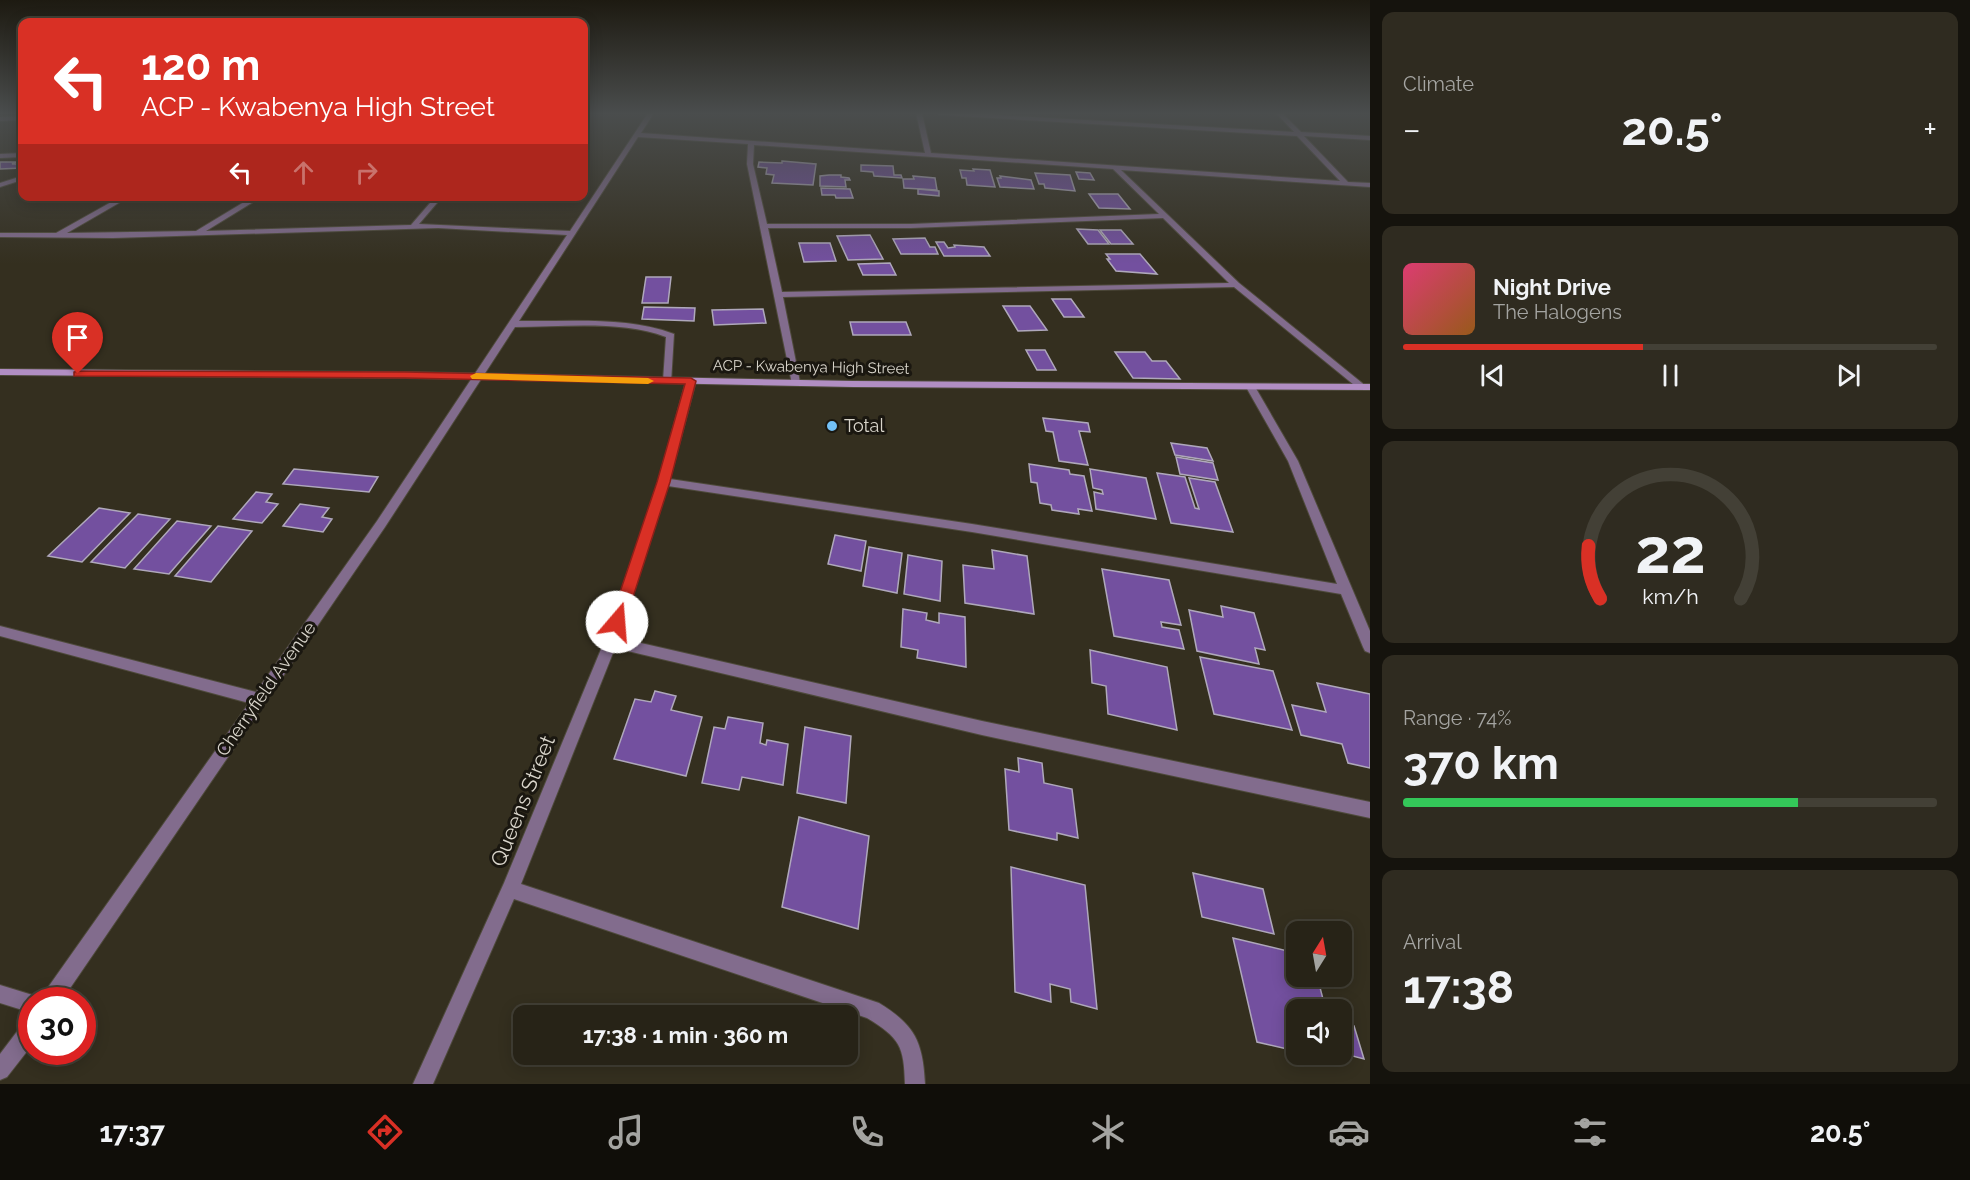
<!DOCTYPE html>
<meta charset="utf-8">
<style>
body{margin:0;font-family:Raleway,sans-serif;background:#2f2b20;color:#f1f3f6;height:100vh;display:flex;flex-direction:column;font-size:22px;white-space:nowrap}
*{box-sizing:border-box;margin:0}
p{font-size:20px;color:#a4a4a1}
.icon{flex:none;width:33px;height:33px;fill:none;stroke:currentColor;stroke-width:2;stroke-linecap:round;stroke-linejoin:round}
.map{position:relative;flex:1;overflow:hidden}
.drawer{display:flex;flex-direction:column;gap:12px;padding:12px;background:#15130d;width:600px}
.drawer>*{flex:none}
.guide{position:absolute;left:18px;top:18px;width:570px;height:183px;border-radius:12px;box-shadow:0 3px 15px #0003,0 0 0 2px #434036;background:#d93025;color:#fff;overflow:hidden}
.needle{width:39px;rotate:11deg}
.fabs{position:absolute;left:1286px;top:921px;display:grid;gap:12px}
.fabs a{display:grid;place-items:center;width:66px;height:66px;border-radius:12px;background:#272317;box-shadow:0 3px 15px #0003,0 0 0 2px #434036;font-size:30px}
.speed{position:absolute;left:18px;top:987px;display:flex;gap:12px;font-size:30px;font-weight:700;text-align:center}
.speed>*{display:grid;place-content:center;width:78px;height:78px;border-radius:50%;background:#272317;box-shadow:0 3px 15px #0003,0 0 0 2px #434036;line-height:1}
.speed .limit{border:9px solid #d22;background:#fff;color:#111}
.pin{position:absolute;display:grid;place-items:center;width:51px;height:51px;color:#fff;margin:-62px -26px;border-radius:50% 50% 50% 0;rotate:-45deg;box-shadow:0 0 6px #0007}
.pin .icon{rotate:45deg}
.me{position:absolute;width:66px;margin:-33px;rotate:18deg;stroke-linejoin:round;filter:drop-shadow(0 0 4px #0008)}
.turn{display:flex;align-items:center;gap:21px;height:126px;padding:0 24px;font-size:27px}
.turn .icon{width:78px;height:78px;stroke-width:2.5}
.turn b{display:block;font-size:42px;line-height:51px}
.lanes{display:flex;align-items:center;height:57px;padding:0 24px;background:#0003;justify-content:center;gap:30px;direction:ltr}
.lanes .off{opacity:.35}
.big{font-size:45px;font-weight:700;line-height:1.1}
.drawer .tile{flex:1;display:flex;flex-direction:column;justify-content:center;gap:9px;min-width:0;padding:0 21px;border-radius:12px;background:#2f2b20}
.drawer .dial{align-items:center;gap:0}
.dial svg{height:156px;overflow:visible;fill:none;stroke:#434036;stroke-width:7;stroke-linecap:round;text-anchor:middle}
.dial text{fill:#f1f3f6;stroke:none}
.song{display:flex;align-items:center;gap:18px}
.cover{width:72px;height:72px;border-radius:9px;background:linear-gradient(135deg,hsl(340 70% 55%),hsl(30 70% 35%))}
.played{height:6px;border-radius:3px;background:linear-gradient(90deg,#d93025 45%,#434036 45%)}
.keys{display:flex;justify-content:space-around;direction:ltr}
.heat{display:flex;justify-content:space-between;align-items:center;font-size:33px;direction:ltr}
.charge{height:9px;border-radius:4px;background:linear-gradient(90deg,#34c759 74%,#434036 0)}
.trip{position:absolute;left:513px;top:1005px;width:345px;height:60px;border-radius:12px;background:#272317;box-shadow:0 3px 15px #0003,0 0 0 2px #434036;font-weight:700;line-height:60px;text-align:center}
.menu{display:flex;height:96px;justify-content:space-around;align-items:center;background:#100e09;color:#a4a4a1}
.menu .icon{width:42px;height:42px}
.menu .on{color:#d93025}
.menu b{font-size:27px;color:#f1f3f6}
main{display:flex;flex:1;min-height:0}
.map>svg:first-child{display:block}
.building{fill:#73509f;stroke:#afa8bb;stroke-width:1.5}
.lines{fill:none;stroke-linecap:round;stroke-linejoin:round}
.minor-casing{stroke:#4e4a3b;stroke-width:2}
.secondary-casing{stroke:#4e4a3b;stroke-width:2}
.minor{fill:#826c8d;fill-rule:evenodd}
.secondary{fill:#b18ec3;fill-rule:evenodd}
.route{fill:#d93025;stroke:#8d1f18;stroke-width:1.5}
.slow{fill:#f59e0b}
.poi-dot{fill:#73c1f6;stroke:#1a1710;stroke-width:2}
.labels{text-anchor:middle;stroke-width:6;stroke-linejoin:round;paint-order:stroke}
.far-street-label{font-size:15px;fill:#d9d5cb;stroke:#1a1710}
.poi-label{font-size:18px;fill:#d9d5cb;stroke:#1a1710;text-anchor:start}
.street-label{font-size:18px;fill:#d9d5cb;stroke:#1a1710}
.near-street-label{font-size:21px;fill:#d9d5cb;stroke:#1a1710}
</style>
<main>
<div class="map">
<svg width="1370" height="1084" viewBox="0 0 1370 1084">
<rect width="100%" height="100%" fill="#342f1f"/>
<!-- building -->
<g class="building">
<path d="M782,161L816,164L813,185L772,183L774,175L766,174L767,168L758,167L759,162L782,163Z"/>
<path d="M0,162H16L12,164H22V168L0,169Z"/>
<path d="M861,165L893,166L894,175H901L902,178L874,176L873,172L861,171Z"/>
<path d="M973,169L990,170L995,187L967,185L966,178H962L960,170L974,171Z"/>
<path d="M1076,172L1090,173L1094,180L1079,179Z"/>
<path d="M1035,173L1070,175L1075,191L1045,188L1044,184H1039Z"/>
<path d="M829,175H841V177L849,178L850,180H845L846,187L820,186V176Z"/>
<path d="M913,176L935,178L937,190L904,188L903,179H914Z"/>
<path d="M1000,176L1031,180L1034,189L1000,187L997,178H1001Z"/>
<path d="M821,188L850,189L853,198H836L835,195H822Z"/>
<path d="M918,189L939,191V196L918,194Z"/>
<path d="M1089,194H1118L1130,209L1099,208Z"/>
<path d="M1077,229L1098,230L1109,244H1088Z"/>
<path d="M1100,230H1121L1133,244H1111Z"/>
<path d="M870,235L883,259L848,260L837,236Z"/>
<path d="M925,238L930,247H935L938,254H901L893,239Z"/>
<path d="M936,242H944L948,248L955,247L954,245L984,247L990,256H944Z"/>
<path d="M799,243H830L836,261L804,262Z"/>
<path d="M1106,254H1140L1157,274L1116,271L1107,259H1110Z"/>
<path d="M890,263L896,275H863L858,264Z"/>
<path d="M646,277H671L668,303H642Z"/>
<path d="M1052,299H1071L1084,317H1064Z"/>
<path d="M1003,306H1030L1047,330L1018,331Z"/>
<path d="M644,307L695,308L694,321L642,319Z"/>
<path d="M763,309L766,323L714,325L712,310Z"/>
<path d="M850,322H906L911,335H853Z"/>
<path d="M1026,350H1045L1056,370H1037Z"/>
<path d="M1115,352H1145L1152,361H1166L1180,379L1133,378Z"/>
<path d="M1043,418L1088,423L1090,432L1079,431L1088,465L1059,461L1053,432L1046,431Z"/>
<path d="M1171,443L1207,448L1213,461L1175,455Z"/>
<path d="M1176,457L1213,463L1218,480L1180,474Z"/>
<path d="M1029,464L1069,470L1070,474L1084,476L1092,511L1078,509L1079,514L1052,510L1051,505L1040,503L1037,483L1031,482Z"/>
<path d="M294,469L378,477L369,492L283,484Z"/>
<path d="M1090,469L1146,478L1156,519L1096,509L1094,492L1103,494L1102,490L1093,488Z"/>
<path d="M1157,473L1185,477L1195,508L1199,509L1189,478L1215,482L1233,532L1171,523Z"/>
<path d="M256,492L272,494L266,502L278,504L262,523L233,519Z"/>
<path d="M300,504L329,508L322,517L332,519L323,532L283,526Z"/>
<path d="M99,508L130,513L82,562L48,556Z"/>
<path d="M138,514L170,519L125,568L91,562Z"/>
<path d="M177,521L211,526L169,574L134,569Z"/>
<path d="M218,526L252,531L211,582L175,576Z"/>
<path d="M835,535L866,541L861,571L828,564Z"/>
<path d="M869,547L902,553L897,593L863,586Z"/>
<path d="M992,550L1027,556L1034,614L965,603L963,565L994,569Z"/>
<path d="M908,555L942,561L940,601L904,594Z"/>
<path d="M1102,569L1169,580L1181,625L1161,622L1162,627L1179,630L1184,649L1114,636Z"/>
<path d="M1221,606L1254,613L1265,650L1255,648L1259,664L1197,651L1189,610L1223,617Z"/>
<path d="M903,609L927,613L926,620L939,623V613L965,617L966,667L917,658L918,650L901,647Z"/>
<path d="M1090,650L1167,667L1177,730L1108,714L1106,686L1092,683Z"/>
<path d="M1200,657L1273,671L1292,730L1214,714Z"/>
<path d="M1317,683L1370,694V768L1348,763L1342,744L1301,735L1292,705L1326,712Z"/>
<path d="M655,691L676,696L671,710L702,717L686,776L614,759L635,699L651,702Z"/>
<path d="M728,717L763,723L760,743L766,745L767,740L788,744L783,785L742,777L739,790L702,783L714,727L725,729Z"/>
<path d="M805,727L851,736L846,803L797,793Z"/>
<path d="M1018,758L1042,763L1044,783L1072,789L1078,838L1057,833V840L1009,830L1005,769L1019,772Z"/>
<path d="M799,817L869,836L858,929L782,907Z"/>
<path d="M1011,867L1085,885L1097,1009L1071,1002L1070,989L1050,984L1051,1002L1015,992Z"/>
<path d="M1193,873L1263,889L1274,934L1202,917Z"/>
<path d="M1233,938L1296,953V976H1317L1324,1003L1339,1007L1340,1010H1296V1051L1257,1042Z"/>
<path d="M1341,1014L1344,1024L1354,1026L1364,1059L1341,1053Z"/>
</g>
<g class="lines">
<!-- minor casing -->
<g class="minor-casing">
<g id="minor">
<path d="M648,113H654L641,133L925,153L916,113H922L931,153L1340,181L1297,136L940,115L937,113H964L1294,132L1276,113H1282L1301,132L1370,136V140L1304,136L1348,182L1370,183V187L1121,170L1239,283L1367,387L1365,389H1359L1234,287L783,297L800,382L795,385L792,384L747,164L748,144L638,137L519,321C570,322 626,316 674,334L671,383H665L663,381L666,337C622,320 563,327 515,327L385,527L62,1000H42L44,993L249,703L0,636V626L256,692L377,521L567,235L438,228L113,238L0,237V233H56L122,196H131L67,233L196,231L254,196H263L206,231L411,225L436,196H443L419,224L570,231ZM754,145L1113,169L1159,214L911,224H767L753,164ZM1163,218L1229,283L782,292L768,228H911Z"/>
<path d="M22,116V120L0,121V117Z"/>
<path d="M22,153V157L0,158V154Z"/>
<path d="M22,176V180L0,187V183Z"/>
<path d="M691,378L696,381L670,479L972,524L1337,584L1288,461L1246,387L1248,385H1254L1298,461L1370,631V653L1365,651L1363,647L1341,594L972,532L668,486L619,638L982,721L1370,802V818L982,735L615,648L521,884L879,1003C915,1025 923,1042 925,1084H905C904,1046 900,1038 867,1018L514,899L433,1084H413L504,883L604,642L658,482L686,381Z"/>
<path d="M0,985L39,997L40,1000H32V1013L0,1003Z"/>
<path d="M32,1019V1045L7,1077L0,1080V1054L25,1021Z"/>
</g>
</g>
<!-- secondary casing -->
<g class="secondary-casing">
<path id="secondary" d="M0,369L405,372L853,381L1370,384V390L853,387L405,378L0,375Z"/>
</g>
<!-- minor -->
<use href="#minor" class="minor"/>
<!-- secondary -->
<use href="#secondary" class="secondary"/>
</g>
<!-- sky -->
<linearGradient id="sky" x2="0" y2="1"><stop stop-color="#1d1a11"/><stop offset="0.43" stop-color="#4a4d4d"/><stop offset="1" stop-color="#4a4d4d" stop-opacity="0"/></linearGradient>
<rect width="1370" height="264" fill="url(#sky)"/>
<!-- route -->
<path class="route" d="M78,371L405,372L691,378L696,381L670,482L625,622L623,626H612L610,622L657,482L685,384L405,378L74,376V372Z"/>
<!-- slow -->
<path class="slow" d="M476,373L648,378L654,381L648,384L472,379L470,376Z"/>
<!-- markers -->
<circle class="poi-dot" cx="832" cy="426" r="6"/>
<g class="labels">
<!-- far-street labels -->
<g class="far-street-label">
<text transform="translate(811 367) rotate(1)" y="5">ACP - Kwabenya High Street</text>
</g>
<!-- poi labels -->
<g class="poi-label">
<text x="844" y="432">Total</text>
</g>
<!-- street labels -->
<g class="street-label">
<text transform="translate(266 689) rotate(-55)" y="6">Cherryfield Avenue</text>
</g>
<!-- near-street labels -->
<g class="near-street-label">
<text transform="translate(523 801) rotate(-68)" y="7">Queens Street</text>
</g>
</g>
</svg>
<div class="fabs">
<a><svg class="needle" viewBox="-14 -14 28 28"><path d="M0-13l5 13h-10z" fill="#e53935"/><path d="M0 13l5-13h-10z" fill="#a4a4a1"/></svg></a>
<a><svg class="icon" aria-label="sound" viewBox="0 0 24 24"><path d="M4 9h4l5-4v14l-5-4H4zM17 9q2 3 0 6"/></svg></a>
</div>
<div class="speed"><div class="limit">30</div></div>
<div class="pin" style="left:78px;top:374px;background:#d93025"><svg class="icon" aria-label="arrive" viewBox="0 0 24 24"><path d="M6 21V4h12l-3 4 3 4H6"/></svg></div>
<svg class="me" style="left:617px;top:622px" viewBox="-20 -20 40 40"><circle r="19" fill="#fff"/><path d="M0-13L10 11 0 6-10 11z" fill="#d93025"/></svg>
<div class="trip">17:38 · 1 min · 360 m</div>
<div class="guide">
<div class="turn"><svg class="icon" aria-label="left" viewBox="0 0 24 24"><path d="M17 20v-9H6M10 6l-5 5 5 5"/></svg><div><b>120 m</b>ACP - Kwabenya High Street</div></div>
<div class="lanes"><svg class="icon" aria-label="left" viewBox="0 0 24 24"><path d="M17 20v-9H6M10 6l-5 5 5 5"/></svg><svg class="icon off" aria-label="ahead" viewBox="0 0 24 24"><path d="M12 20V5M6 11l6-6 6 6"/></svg><svg class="icon off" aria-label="right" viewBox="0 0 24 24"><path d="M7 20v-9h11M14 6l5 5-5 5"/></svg></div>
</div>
</div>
<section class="drawer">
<div class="tile"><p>Climate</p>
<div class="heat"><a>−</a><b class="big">20.5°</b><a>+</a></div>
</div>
<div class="tile">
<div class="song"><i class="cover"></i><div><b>Night Drive</b><p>The Halogens</p></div></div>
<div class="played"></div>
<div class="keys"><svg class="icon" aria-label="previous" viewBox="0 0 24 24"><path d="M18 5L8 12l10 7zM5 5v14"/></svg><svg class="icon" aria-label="pause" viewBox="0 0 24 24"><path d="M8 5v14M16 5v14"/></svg><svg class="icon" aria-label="next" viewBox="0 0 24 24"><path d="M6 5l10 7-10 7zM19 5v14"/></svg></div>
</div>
<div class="tile dial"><svg viewBox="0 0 100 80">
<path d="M14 69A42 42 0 1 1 86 69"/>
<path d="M14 69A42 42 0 0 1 8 42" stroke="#d93025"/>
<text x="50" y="56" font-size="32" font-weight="700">22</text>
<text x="50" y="72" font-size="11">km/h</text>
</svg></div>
<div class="tile"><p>Range · 74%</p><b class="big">370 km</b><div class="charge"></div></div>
<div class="tile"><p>Arrival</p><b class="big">17:38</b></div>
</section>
</main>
<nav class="menu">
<b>17:37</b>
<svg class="icon on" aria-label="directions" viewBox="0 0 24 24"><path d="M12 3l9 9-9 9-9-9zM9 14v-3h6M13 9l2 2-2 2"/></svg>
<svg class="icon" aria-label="music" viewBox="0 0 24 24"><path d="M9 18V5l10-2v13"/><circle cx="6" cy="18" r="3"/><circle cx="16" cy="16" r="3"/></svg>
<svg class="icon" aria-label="phone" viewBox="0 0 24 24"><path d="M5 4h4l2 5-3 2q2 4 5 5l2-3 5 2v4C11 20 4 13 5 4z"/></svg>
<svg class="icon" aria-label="climate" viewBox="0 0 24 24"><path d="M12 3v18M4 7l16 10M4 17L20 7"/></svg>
<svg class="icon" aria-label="car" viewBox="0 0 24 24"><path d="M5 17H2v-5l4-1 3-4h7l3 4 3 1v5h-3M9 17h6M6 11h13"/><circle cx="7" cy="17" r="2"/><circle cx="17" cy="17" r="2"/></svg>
<svg class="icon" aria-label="filters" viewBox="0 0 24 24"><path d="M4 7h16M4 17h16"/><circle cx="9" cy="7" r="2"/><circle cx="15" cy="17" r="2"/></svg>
<b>20.5°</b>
</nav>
